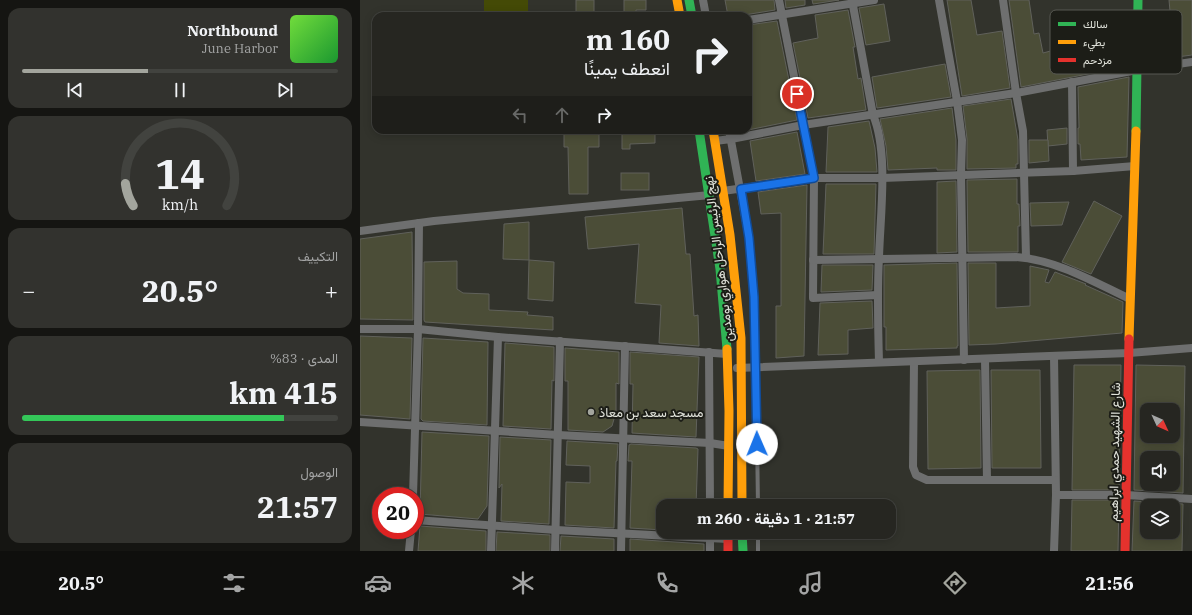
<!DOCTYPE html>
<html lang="ar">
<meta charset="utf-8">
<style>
body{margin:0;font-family:"IBM Plex Serif",Vazirmatn,serif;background:#32322e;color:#f1f3f6;direction:rtl;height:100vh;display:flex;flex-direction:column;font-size:15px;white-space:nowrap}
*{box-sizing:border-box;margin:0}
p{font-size:13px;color:#a4a5a5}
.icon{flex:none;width:22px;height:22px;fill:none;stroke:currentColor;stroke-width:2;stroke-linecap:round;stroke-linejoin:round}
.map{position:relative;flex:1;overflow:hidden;direction:ltr}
.details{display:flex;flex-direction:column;gap:8px;padding:8px;background:#151512;width:360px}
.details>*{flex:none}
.hud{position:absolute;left:12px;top:12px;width:380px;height:122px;border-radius:12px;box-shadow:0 2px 10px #0003,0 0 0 1px #42433f;direction:rtl;background:#262621;color:#f1f3f6;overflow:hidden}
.needle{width:26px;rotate:134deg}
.tools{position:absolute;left:780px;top:403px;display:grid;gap:8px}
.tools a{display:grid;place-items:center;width:40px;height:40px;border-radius:8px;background:#262621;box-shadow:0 2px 10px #0003,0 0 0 1px #42433f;font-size:20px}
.speed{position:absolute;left:12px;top:487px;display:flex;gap:8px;font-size:20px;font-weight:700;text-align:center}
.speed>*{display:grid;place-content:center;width:52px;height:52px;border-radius:50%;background:#262621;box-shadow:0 2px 10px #0003,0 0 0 1px #42433f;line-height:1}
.speed .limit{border:6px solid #d22;background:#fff;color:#111}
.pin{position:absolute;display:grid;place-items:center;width:34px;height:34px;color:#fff;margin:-17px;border:2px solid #fff;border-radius:50%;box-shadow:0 1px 4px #0007}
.me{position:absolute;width:44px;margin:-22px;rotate:359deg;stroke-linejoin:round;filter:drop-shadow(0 0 3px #0008)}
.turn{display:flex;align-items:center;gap:14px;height:84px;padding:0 16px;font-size:18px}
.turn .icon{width:52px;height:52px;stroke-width:2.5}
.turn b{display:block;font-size:28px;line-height:34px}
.lanes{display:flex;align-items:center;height:38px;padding:0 16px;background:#0003;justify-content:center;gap:20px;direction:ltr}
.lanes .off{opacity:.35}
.big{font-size:30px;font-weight:700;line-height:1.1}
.details .widget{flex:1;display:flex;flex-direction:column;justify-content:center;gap:6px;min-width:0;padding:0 14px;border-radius:12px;background:#32322e}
.details .dial{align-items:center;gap:0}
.dial svg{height:104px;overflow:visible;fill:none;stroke:#42433f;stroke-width:7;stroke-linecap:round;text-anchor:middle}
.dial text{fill:#f1f3f6;stroke:none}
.song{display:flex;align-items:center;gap:12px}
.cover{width:48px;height:48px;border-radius:6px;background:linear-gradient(135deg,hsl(100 70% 55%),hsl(130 70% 35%))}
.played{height:4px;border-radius:2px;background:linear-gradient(90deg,#a3a59d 40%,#42433f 40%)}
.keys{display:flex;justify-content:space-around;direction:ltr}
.heat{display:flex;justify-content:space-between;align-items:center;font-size:22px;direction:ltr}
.charge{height:6px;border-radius:3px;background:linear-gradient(90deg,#34c759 83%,#42433f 0)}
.trip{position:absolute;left:296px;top:499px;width:240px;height:40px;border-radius:12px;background:#262621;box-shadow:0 2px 10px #0003,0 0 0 1px #42433f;font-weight:700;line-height:40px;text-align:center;direction:rtl}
.menu{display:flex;height:64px;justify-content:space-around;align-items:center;background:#0f0f0d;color:#a4a5a5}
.menu .icon{width:28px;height:28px}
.menu .on{color:#a3a59d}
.menu b{font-size:18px;color:#f1f3f6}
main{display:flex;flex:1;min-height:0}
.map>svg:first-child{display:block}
.green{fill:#444a06}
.building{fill:#4b4d37;stroke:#60615b;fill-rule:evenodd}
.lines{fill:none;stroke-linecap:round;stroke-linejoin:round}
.lane{stroke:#6e6f6f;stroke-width:4}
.street{stroke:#6e6f6f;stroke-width:8}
.fast{stroke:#30b455;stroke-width:9}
.slow{stroke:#ff9f0a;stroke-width:9}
.jam{stroke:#e5322d;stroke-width:9}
.route-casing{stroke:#114b97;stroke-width:10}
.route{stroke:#1a73e8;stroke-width:7}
.poi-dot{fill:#a3a59d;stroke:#1c1d17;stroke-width:1.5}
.labels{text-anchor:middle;stroke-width:4;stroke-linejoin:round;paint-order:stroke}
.street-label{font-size:13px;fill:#e0e2da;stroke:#1c1d17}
.poi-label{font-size:13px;fill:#e0e2da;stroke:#1c1d17;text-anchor:start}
.key{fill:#1c1d17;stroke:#575852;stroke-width:1}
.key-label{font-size:11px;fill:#e0e2da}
</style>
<main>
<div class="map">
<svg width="832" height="551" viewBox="0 0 832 551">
<rect width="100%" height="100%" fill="#32332c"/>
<!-- green -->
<rect class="green" x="124" y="0" width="44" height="16"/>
<!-- building -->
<g class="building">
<path d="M216,0H234V12H230V16H216Z"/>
<path d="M264,0H286V10H276V16H264Z"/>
<path d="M365,0H414L415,10L378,16H368Z"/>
<path d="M425,0H445V5L426,8Z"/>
<path d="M452,0H479L453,4Z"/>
<path d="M587,0H611L617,35L642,31L650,88L602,96Z"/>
<path d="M649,0H669L674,34L679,33L683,53L717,44L719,21L770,17L769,66L661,87Z"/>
<path d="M809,0H832V55L787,61V11H810Z"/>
<path d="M524,4L530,41L506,45L499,8Z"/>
<path d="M488,10L495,47H493L498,79L501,78L506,110L448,118L433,43L458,38L455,15Z"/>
<path d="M417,21L437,120L388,130V25Z"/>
<path d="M585,64L591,97L517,108L512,77Z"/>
<path d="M769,77L767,157L721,160L720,144H718V128H719L718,87Z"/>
<path d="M651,99L658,140V164H656V168L607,169V139L603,106Z"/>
<path d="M592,108L596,140V170H577V168L528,170L526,146L520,119Z"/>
<path d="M509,121L515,148L517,172H466L468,127Z"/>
<path d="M707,128V144L688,146L687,130Z"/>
<path d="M204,130H239V147H228V194H209L208,147H204Z"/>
<path d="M262,130L295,131V143L270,144V149H262Z"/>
<path d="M437,132L445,174L396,181L390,141Z"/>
<path d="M669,140H688L689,161L669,163Z"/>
<rect x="261" y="173" width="28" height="17"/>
<path d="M657,179V204H659L660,226H658V252H608L607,180Z"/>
<path d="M596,181L597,252L577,253V182Z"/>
<path d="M466,184H516L514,254H463Z"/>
<path d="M447,185L444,356L416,358V306H421V213L401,214L398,192Z"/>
<path d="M734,201L762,216L731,274L702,262Z"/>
<path d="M709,202L702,225L671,226L670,203Z"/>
<path d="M322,208L326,254H330L334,316L338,315L339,346L299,343L301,305L275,303L279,244L228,249L225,217Z"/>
<path d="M169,222V260L143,259L144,224Z"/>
<path d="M52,232L53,320L0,319V239Z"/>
<path d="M169,260L194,262L193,301L168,299Z"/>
<path d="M97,261V289L103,293L129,294V310L168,312L167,315L193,317V330L65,322L64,320V262Z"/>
<path d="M597,263L598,346H597V348L526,350V327H524V265Z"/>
<path d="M608,263H636V308L670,306V266L689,270L685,282L689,283L695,272L726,284L725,285L763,302L762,333L636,344L609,345Z"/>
<path d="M462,265H513L512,290L461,292Z"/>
<path d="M512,301L513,328L488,330V354L458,355L460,303Z"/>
<path d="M0,336L52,338L50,419L0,415Z"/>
<path d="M63,338L128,342L127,425L63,421L61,419Z"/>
<path d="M145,343L194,347V381L192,380L191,429L143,426Z"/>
<path d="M205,348L259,352V384L256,383V412L252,426L243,432L208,430V381H205Z"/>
<path d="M270,352L339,357L336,437L272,433L273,384H270Z"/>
<path d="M714,365H761L759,490H712Z"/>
<path d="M776,365L825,366L823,493L774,490ZM787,410H813V436H787ZM787,458H813V484H787Z"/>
<path d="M620,370L621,468L568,469L567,371Z"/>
<path d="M631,370H680L681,468H632Z"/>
<path d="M62,432L129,436L127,506L118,519L60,514Z"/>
<path d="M140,437L191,440L189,524L141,521L142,484L139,488Z"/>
<path d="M207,441L258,444L257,461H256L254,528L205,525L206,482L230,483V466L206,465Z"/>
<path d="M271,444L336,448L338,449L336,506H303V530L270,528L272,461H268L269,445Z"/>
<path d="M712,500H759L758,551H711Z"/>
<path d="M774,501L823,504L822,551H772ZM787,506H813V532H787Z"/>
<path d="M60,526L126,531V551H58Z"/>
<path d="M137,532L190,535V551H136Z"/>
<path d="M201,536L254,539V551H200Z"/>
<path d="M270,539L344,544V551H270Z"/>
</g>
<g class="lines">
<!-- lane -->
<g class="lane">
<path d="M396,367L398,506"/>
<path d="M398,532V551"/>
</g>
<!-- street -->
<g class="street">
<path d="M343,0L346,16"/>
<path d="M419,0L454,178L453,298L518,295"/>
<path d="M492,0L513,115C529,152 520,217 519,258C517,292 518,327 519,362"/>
<path d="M579,0L597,101L602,140L601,174L604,360"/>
<path d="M643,0L656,93L663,131L666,257"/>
<path d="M388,20L514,0"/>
<path d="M712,82L713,171"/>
<path d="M369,130L389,238L394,297L396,367"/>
<path d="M355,141L371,139L443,125L656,93L777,70L832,62"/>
<path d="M363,191L454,178H522L713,171L775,166"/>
<path d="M0,231L74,221L350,195"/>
<path d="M453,260L656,257C697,260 734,282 770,299"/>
<path d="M0,329H58L138,337L367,354"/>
<path d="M349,352L350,506"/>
<path d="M694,356L696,495L694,551"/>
<path d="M625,359L627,480"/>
<path d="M554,362L553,467L556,475L567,480H695"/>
<path d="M377,368L769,353L832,348"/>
<path d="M0,422L198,435L350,443L369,446"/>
<path d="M696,495H766L832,499"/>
<path d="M53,496L58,329L59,223"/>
<path d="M55,520L196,530L368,539"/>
<path d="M49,551L51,530"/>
<path d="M131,551L138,337"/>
<path d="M195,551L200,341"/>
<path d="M261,551L265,346"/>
<path d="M350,551V532"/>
</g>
<!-- fast -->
<g class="fast">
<path d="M329,0L332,16"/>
<path d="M339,130L360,269L367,349"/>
<path d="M776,131L778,0"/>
<path d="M382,532L383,551"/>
</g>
<!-- slow -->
<g class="slow">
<path d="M317,0L320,16"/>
<path d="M353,130L370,235L381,338L382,506"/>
<path d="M769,339L776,131"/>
<path d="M367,349L369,411L368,506"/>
</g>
<!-- jam -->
<g class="jam">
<path d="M368,532V551"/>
<path d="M765,551L769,339"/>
</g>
</g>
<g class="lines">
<!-- route casing -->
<g class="route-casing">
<path id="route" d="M397,444L394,297L389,238L381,189L454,178L437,94"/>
</g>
<!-- route -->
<use href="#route" class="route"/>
</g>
<!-- markers -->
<circle class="poi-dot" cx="231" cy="412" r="4"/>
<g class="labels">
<!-- street labels -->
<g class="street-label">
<text transform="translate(358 259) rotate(-97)" y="5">نهج الرئيس الراحل هواري بومدين</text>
<text transform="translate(754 452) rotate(-89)" y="5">شارع الشهيد حمدي ابراهيم</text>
</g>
<!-- poi labels -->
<g class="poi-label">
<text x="239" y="417">مسجد سعد بن معاذ</text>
</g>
</g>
<!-- legend -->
<rect x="690" y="10" width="132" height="64" rx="6" class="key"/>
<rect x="698" y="22" width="18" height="4" fill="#30b455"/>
<rect x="698" y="40" width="18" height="4" fill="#ff9f0a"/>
<rect x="698" y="58" width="18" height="4" fill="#e5322d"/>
<g class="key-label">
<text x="723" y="28">سالك</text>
<text x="723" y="46">بطيء</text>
<text x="723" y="64">مزدحم</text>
</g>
</svg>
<div class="tools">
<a><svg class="needle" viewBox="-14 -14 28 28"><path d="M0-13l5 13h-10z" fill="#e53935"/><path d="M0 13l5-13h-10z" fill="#a4a5a5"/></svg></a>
<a><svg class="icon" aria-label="sound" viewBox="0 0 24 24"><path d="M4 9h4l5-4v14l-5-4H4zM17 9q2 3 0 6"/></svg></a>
<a><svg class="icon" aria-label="layers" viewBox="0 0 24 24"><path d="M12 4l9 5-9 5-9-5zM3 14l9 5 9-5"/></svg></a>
</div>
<div class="speed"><div class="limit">20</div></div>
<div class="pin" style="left:437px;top:94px;background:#d93025"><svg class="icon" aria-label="arrive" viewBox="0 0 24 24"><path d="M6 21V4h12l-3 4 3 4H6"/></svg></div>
<svg class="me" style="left:397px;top:444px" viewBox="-20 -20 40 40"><circle r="19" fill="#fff"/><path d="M0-13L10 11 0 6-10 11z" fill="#1a73e8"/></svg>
<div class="trip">21:57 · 1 دقيقة · 260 m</div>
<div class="hud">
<div class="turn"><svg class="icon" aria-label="right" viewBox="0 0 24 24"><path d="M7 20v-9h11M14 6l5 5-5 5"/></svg><div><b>160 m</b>انعطف يمينًا</div></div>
<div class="lanes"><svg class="icon off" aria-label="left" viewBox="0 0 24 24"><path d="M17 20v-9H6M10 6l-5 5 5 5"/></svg><svg class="icon off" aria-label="ahead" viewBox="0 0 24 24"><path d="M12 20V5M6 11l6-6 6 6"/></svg><svg class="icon" aria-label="right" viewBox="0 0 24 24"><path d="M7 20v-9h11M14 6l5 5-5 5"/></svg></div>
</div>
</div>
<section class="details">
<div class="widget">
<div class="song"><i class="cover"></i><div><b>Northbound</b><p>June Harbor</p></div></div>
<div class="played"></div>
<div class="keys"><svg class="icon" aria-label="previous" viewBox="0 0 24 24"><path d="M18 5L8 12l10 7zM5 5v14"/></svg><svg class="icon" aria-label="pause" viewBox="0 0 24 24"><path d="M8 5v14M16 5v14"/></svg><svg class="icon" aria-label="next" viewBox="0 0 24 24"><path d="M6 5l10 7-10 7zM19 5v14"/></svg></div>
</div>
<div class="widget dial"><svg viewBox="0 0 100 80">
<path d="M14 69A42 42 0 1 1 86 69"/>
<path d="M14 69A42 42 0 0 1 8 52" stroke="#a3a59d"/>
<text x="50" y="56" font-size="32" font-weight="700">14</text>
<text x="50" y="72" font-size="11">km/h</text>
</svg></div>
<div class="widget"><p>التكييف</p>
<div class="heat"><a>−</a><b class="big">20.5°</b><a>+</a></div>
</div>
<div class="widget"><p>المدى · 83%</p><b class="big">415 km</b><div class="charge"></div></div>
<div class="widget"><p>الوصول</p><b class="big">21:57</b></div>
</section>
</main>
<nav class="menu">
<b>21:56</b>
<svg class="icon on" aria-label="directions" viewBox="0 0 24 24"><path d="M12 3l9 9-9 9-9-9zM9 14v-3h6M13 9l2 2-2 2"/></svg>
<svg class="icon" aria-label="music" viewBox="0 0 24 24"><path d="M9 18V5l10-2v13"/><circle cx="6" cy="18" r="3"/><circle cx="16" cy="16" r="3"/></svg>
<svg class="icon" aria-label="phone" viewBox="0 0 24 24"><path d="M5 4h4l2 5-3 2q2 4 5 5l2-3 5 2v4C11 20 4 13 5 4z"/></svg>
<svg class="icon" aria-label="climate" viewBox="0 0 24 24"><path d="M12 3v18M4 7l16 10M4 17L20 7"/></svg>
<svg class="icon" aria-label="car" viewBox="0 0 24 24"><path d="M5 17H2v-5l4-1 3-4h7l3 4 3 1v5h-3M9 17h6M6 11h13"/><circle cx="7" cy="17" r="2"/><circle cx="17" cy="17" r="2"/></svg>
<svg class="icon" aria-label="filters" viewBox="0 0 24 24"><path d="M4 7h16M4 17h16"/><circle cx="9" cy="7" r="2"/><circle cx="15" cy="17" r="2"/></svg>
<b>20.5°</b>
</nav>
